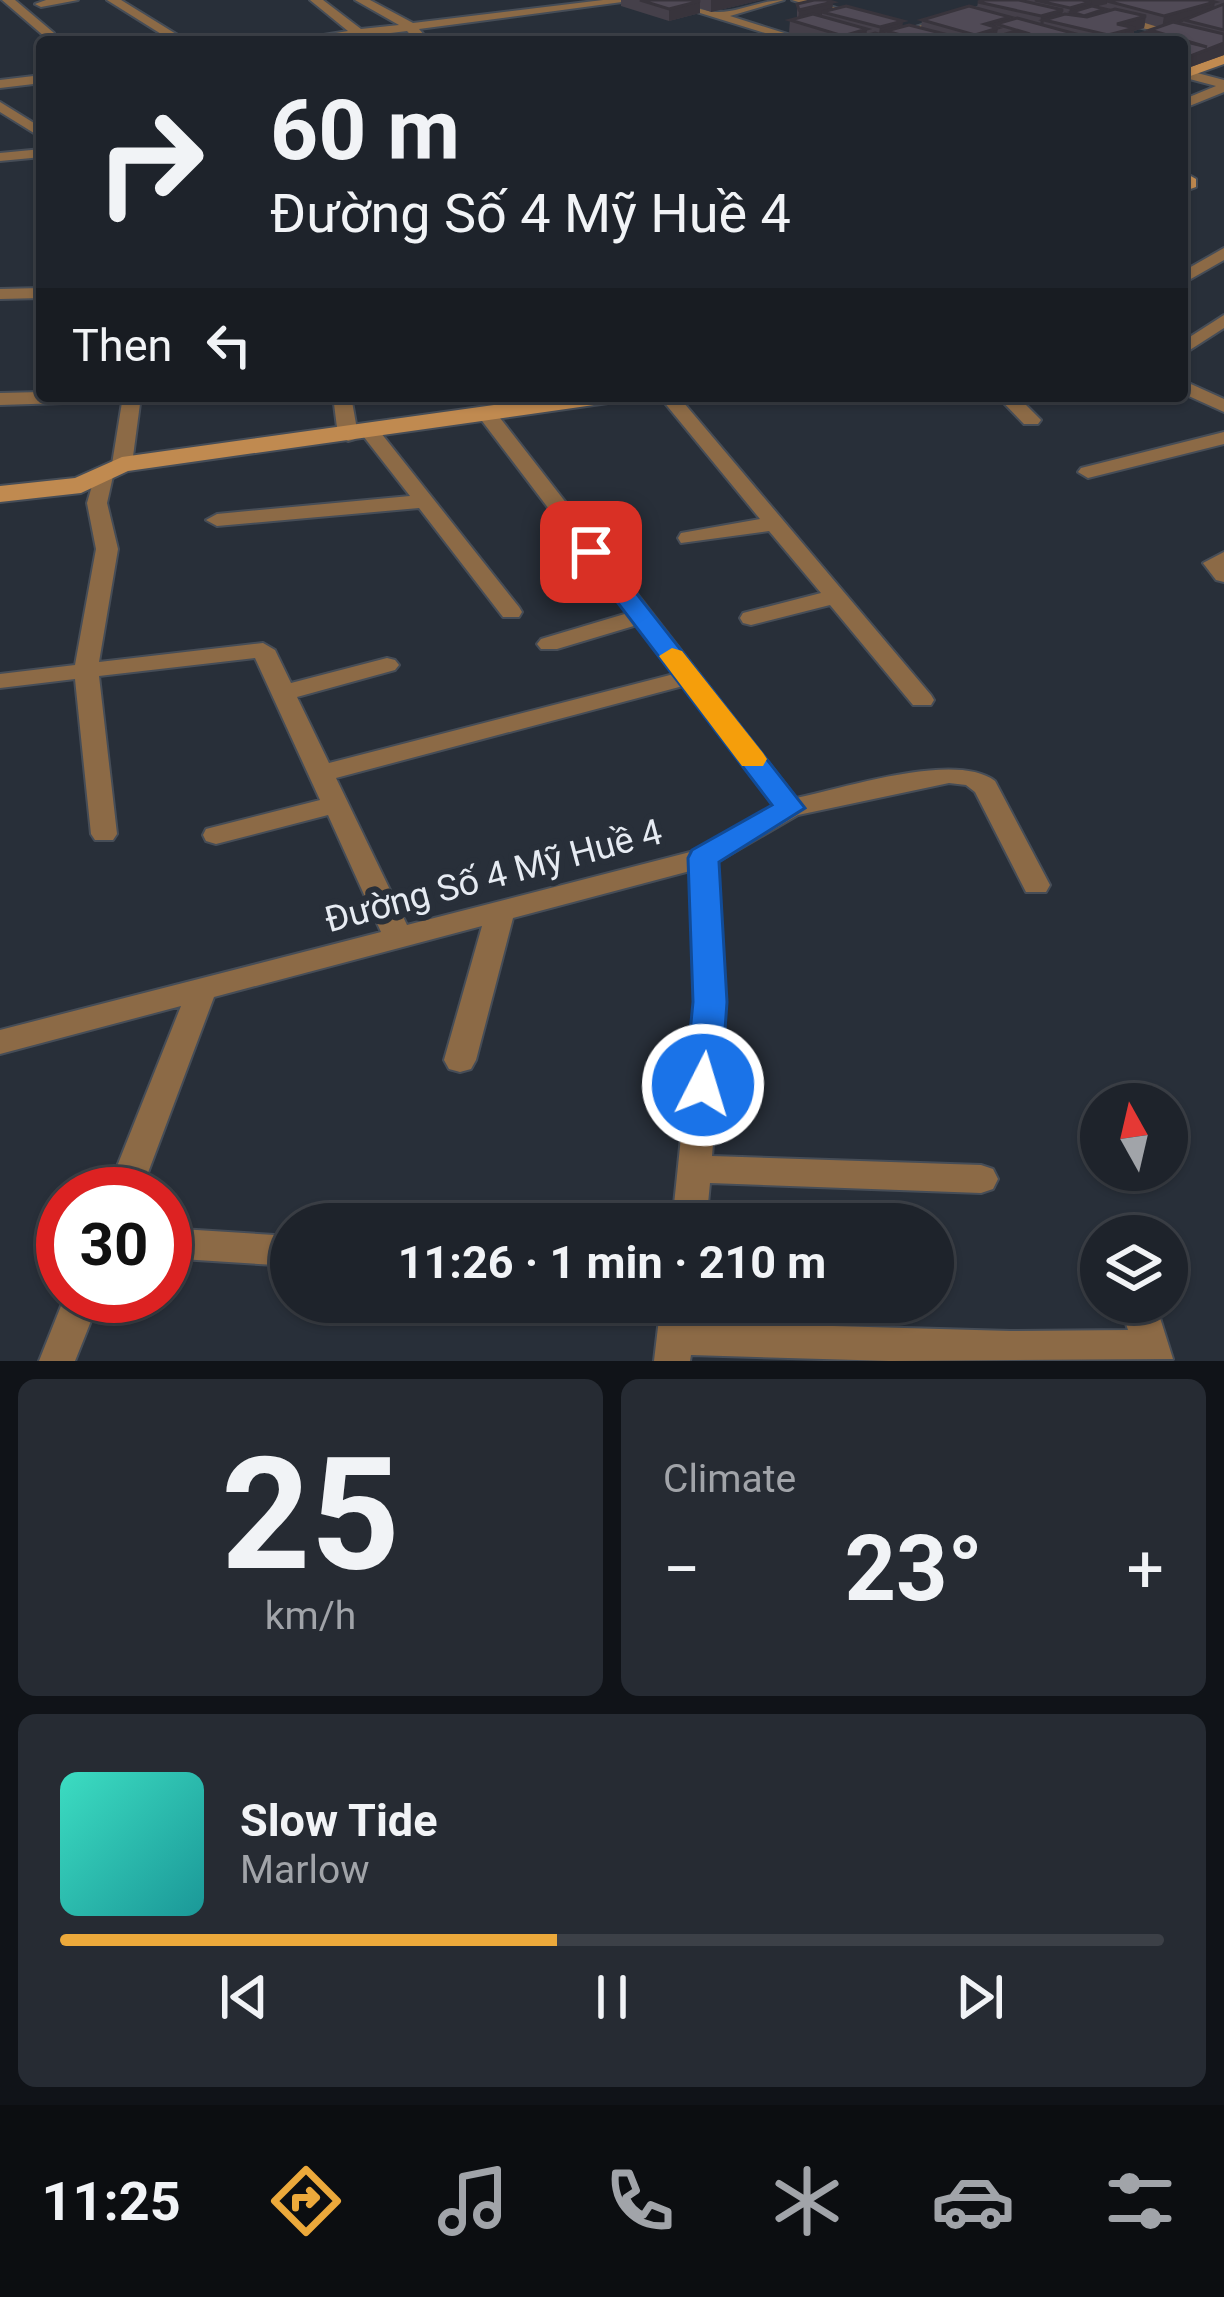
<!DOCTYPE html>
<meta charset="utf-8">
<style>
body{margin:0;font-family:Roboto,sans-serif;background:#262b33;color:#f1f3f6;height:100vh;display:flex;flex-direction:column;font-size:45px;white-space:nowrap}
*{box-sizing:border-box;margin:0}
p{font-size:39px;color:#a1a4a9}
.icon{flex:none;width:66px;height:66px;fill:none;stroke:currentColor;stroke-width:2;stroke-linecap:round;stroke-linejoin:round}
.map{position:relative;height:1361px;overflow:hidden}
.sheet{display:flex;flex-direction:column;gap:18px;padding:18px;background:#101318;flex:1}
.sheet>*{flex:none}
.top-card{position:absolute;left:36px;top:36px;width:1152px;height:366px;border-radius:12px;box-shadow:0 3px 9px #0004,0 0 0 3px #3c4047;background:#1e232b;color:#f1f3f6;overflow:hidden}
.needle{width:78px;rotate:352deg}
.tools{position:absolute;left:1080px;top:1083px;display:grid;gap:24px}
.tools a{display:grid;place-items:center;width:108px;height:108px;border-radius:50%;background:#1e232b;box-shadow:0 3px 9px #0004,0 0 0 3px #3c4047;font-size:60px}
.speed{position:absolute;left:36px;top:1167px;display:flex;gap:24px;font-size:60px;font-weight:700;text-align:center}
.speed>*{display:grid;place-content:center;width:156px;height:156px;border-radius:50%;background:#1e232b;box-shadow:0 3px 9px #0004,0 0 0 3px #3c4047;line-height:1}
.speed .limit{border:18px solid #d22;background:#fff;color:#111}
.pin{position:absolute;display:grid;place-items:center;width:102px;height:102px;color:#fff;margin:-51px;border-radius:24px;box-shadow:0 6px 18px #0006}
.me{position:absolute;width:132px;margin:-66px;rotate:5deg;stroke-linejoin:round;filter:drop-shadow(0 0 9px #0008)}
.turn{display:flex;align-items:center;gap:42px;height:252px;padding:0 36px;font-size:54px}
.turn .icon{width:156px;height:156px;stroke-width:2.5}
.turn b{display:block;font-size:84px;line-height:102px}
.then{display:flex;align-items:center;height:114px;padding:0 36px;background:#0003;gap:24px;font-size:45px}
.big{font-size:90px;font-weight:700;line-height:1.1}
.sheet .widget{flex:1;display:flex;flex-direction:column;justify-content:center;gap:18px;min-width:0;padding:0 42px;border-radius:18px;background:#262b33}
.sheet .dial{align-items:center;gap:0}
.dial b{font-size:156px;line-height:1}
.song{display:flex;align-items:center;gap:36px}
.cover{width:144px;height:144px;border-radius:18px;background:linear-gradient(135deg,hsl(170 70% 55%),hsl(180 70% 35%))}
.played{height:12px;border-radius:6px;background:linear-gradient(90deg,#eca93b 45%,#3c4047 45%)}
.keys{display:flex;justify-content:space-around;direction:ltr}
.heat{display:flex;justify-content:space-between;align-items:center;font-size:66px;direction:ltr}
.sheet .tiles{flex:1;display:grid;gap:18px;grid-template-columns:1fr 1fr}
.widget:last-child{grid-column:span 2}
.trip{position:absolute;left:270px;top:1203px;width:684px;height:120px;border-radius:60px;background:#1e232b;box-shadow:0 3px 9px #0004,0 0 0 3px #3c4047;font-weight:700;line-height:120px;text-align:center}
.menu{display:flex;height:192px;justify-content:space-around;align-items:center;background:#0c0e11;color:#a1a4a9}
.menu .icon{width:84px;height:84px}
.menu .selected{color:#eca93b}
.menu b{font-size:54px;color:#f1f3f6}
.map>svg:first-child{display:block}
.lines{fill:none;stroke-linecap:round;stroke-linejoin:round}
.street-casing{stroke:#464d57;stroke-width:4}
.secondary-casing{stroke:#464d57;stroke-width:4}
.street{fill:#8c6a46;fill-rule:evenodd}
.secondary{fill:#c08a50;fill-rule:evenodd}
.wall{fill:#45404a;fill-rule:evenodd}
.shaded-wall{fill:#38343c}
.building{fill:#504a56;stroke:#38343c;stroke-width:3}
.route{fill:#1a73e8;stroke:#114b97;stroke-width:3}
.slow{fill:#f59e0b}
.labels{text-anchor:middle;stroke-width:12;stroke-linejoin:round;paint-order:stroke}
.street-label{font-size:36px;fill:#e6ebf2;stroke:#282f39}
</style>
<div class="map">
<svg width="1224" height="1361" viewBox="0 0 1224 1361">
<rect width="100%" height="100%" fill="#282f39"/>
<g class="lines">
<!-- street casing -->
<g class="street-casing">
<g id="street">
<path d="M2,0H15L54,33L44,36Z"/>
<path d="M46,0H78L41,7L35,4Z"/>
<path d="M107,0H121L189,42H174Z"/>
<path d="M310,0H323L361,29L399,25L355,0H370L413,23L603,0H637L419,29L430,42H417L407,31L317,42H281L348,31Z"/>
<path d="M658,0C679,0 696,10 716,12C738,13 761,0 784,0L730,16L813,42H794Z"/>
<path d="M792,0H811L871,19L865,23Z"/>
<path d="M1003,0H1021L886,42H867Z"/>
<path d="M1113,14L1224,42V50L1109,19Z"/>
<path d="M1182,69L1224,80V92L1182,109V100L1216,86L1182,77Z"/>
<path d="M42,75V83L0,88V80Z"/>
<path d="M0,102L42,128V138L0,112Z"/>
<path d="M42,149V157L0,161V153Z"/>
<path d="M1224,248V260L1182,284V272Z"/>
<path d="M42,288V298L0,299V289Z"/>
<path d="M1224,315V328L1182,355V342Z"/>
<path d="M1182,380L1224,399V412L1182,393Z"/>
<path d="M42,392V396H104L95,402L0,405V393Z"/>
<path d="M123,396H141L132,464L122,470L112,464Z"/>
<path d="M333,396H351L358,435L355,439L348,441L338,435Z"/>
<path d="M659,396H678L931,695L934,700L931,705H913L830,605L751,625L743,623L740,618L743,613L821,593L769,531L681,543L678,538L681,533L760,519Z"/>
<path d="M997,396H1017L1041,420L1038,424H1024Z"/>
<path d="M486,407L493,409L796,798C845,788 956,751 995,781L1050,885L1046,892H1026L975,792L966,785L949,783L798,815L717,862L725,1002L712,1156L981,1165L993,1169L998,1179L993,1189L981,1193L710,1183L706,1224H672L695,1002L690,871L513,918L476,1060L471,1069L460,1072L449,1069L444,1060L482,926L214,997L140,1194H106L181,1006L0,1054V1030L381,932L328,815L216,844L206,841L203,835L206,829L320,800L255,658L99,676L117,834L113,840H95L91,834L75,679L0,688V674L75,665L96,549L87,503L96,472L103,470L113,476L107,503L118,549L99,662L263,643L275,650L291,683L387,658L395,660L399,665L395,670L297,697L329,763L674,674L637,625L557,649H541L537,644L541,639L628,613L476,413ZM683,686L774,806L694,851L407,925L336,778Z"/>
<path d="M370,426L377,428L519,607L522,612L519,617H503L419,508L217,526L206,520L217,514L410,496L360,432Z"/>
<path d="M1224,432V444L1088,478L1078,472L1081,468Z"/>
<path d="M1224,552V582L1216,580L1203,563Z"/>
<path d="M165,1228L291,1236V1266L165,1258Z"/>
<path d="M65,1296H101L75,1361H39Z"/>
<path d="M661,1302H697L695,1322L1011,1331L1128,1330L1119,1302H1155L1173,1359L891,1361L691,1355L690,1361H654Z"/>
</g>
</g>
<!-- secondary casing -->
<g class="secondary-casing">
<g id="secondary">
<path d="M1224,54V64L1182,79V69Z"/>
<path d="M1182,171L1196,179V187L1182,192Z"/>
<path d="M558,396H620L608,403L128,471L81,493L0,502V486L75,478L122,457Z"/>
</g>
</g>
<!-- street -->
<use href="#street" class="street"/>
<!-- secondary -->
<use href="#secondary" class="secondary"/>
</g>
<!-- wall -->
<g class="wall">
<path d="M621,0H761L711,12L700,8V13L669,21L621,6Z"/>
<path d="M985,0H1224V55L1185,69L1182,68V42H821L789,33L790,20L797,18V4L832,10L902,26L921,28L922,20L977,8L978,2ZM1145,23L1158,27L1150,30L1149,33L1134,36V31L1144,28Z"/>
</g>
<!-- shaded-wall -->
<g class="shaded-wall">
<path d="M711,0H761L711,12Z"/>
<path d="M1089,0H1123L1107,1V4L1072,12L1070,20H1068L1070,8L1089,3Z"/>
<path d="M700,1V13L669,21V9Z"/>
<path d="M833,2L832,14L822,12V16L798,22L799,10Z"/>
<path d="M1215,2L1213,14L1184,20L1183,22L1162,28L1164,16Z"/>
<path d="M1063,10L1061,22L1044,20L1043,27L1040,28L1041,16Z"/>
<path d="M1146,16L1144,28L1134,31L1133,40L1107,42L1108,35L1117,24Z"/>
<path d="M1010,17L1008,28L996,24L995,29L998,28L996,40L989,39V42H974L975,35L985,24Z"/>
<path d="M903,21L902,33L886,31L885,38L878,40L880,27Z"/>
<path d="M867,29L866,41L842,42L843,36Z"/>
<path d="M1224,43V55L1185,69L1188,57Z"/>
</g>
<!-- building -->
<g class="building">
<path d="M640,0H695L700,1L669,9Z"/>
<path d="M814,0H826L833,2L799,10L797,4Z"/>
<path d="M985,0H1019L1063,10L1041,16L978,2Z"/>
<path d="M1035,0H1082L1091,2L1070,8Z"/>
<path d="M1113,0H1208L1215,2L1164,16L1107,1Z"/>
<path d="M1224,4V30L1184,20Z"/>
<path d="M846,6L903,21L880,27L822,12Z"/>
<path d="M969,6L1010,17L985,24L998,28L975,35L922,20Z"/>
<path d="M1092,6L1105,9L1084,16L1072,12Z"/>
<path d="M1115,9L1146,16L1117,24L1135,28L1108,35L1044,20L1065,14L1087,17Z"/>
<path d="M813,14L867,29L843,36L790,20Z"/>
<path d="M1017,18L1098,40L1000,42L989,39L1012,32L1030,34L996,24Z"/>
<path d="M1173,22L1224,34V43L1188,57L1182,55V42H1130L1121,40L1146,32L1207,47L1150,30Z"/>
<path d="M909,25L976,42H942L941,40L926,42L886,31Z"/>
<path d="M875,33L906,42L851,40Z"/>
</g>
<!-- route -->
<path class="route" d="M591,545L600,547L805,808L719,862L727,1002L721,1085L716,1095L703,1100L691,1095L685,1085L693,1002L688,858L692,850L772,805L579,552Z"/>
<!-- slow -->
<path class="slow" d="M672,648L682,651L763,753L767,759L763,766H742L659,656Z"/>
<g class="labels">
<!-- street labels -->
<g class="street-label">
<text transform="translate(493 875) rotate(-15)" y="13">Đường Số 4 Mỹ Huề 4</text>
</g>
</g>
</svg>
<div class="tools">
<a><svg class="needle" viewBox="-14 -14 28 28"><path d="M0-13l5 13h-10z" fill="#e53935"/><path d="M0 13l5-13h-10z" fill="#a1a4a9"/></svg></a>
<a><svg class="icon" aria-label="layers" viewBox="0 0 24 24"><path d="M12 4l9 5-9 5-9-5zM3 14l9 5 9-5"/></svg></a>
</div>
<div class="speed"><div class="limit">30</div></div>
<div class="pin" style="left:591px;top:552px;background:#d93025"><svg class="icon" aria-label="arrive" viewBox="0 0 24 24"><path d="M6 21V4h12l-3 4 3 4H6"/></svg></div>
<svg class="me" style="left:703px;top:1085px" viewBox="-20 -20 40 40"><circle r="17" fill="#1a73e8" stroke="#fff" stroke-width="3"/><path d="M0-11L8 9 0 5-8 9z" fill="#fff"/></svg>
<div class="trip">11:26 · 1 min · 210 m</div>
<div class="top-card">
<div class="turn"><svg class="icon" aria-label="right" viewBox="0 0 24 24"><path d="M7 20v-9h11M14 6l5 5-5 5"/></svg><div><b>60 m</b>Đường Số 4 Mỹ Huề 4</div></div>
<div class="then">Then<svg class="icon" aria-label="left" viewBox="0 0 24 24"><path d="M17 20v-9H6M10 6l-5 5 5 5"/></svg></div>
</div>
</div>
<section class="sheet">
<div class="tiles">
<div class="widget dial"><b>25</b><p>km/h</p></div>
<div class="widget"><p>Climate</p>
<div class="heat"><a>−</a><b class="big">23°</b><a>+</a></div>
</div>
<div class="widget">
<div class="song"><i class="cover"></i><div><b>Slow Tide</b><p>Marlow</p></div></div>
<div class="played"></div>
<div class="keys"><svg class="icon" aria-label="previous" viewBox="0 0 24 24"><path d="M18 5L8 12l10 7zM5 5v14"/></svg><svg class="icon" aria-label="pause" viewBox="0 0 24 24"><path d="M8 5v14M16 5v14"/></svg><svg class="icon" aria-label="next" viewBox="0 0 24 24"><path d="M6 5l10 7-10 7zM19 5v14"/></svg></div>
</div>
</div>
</section>
<nav class="menu">
<b>11:25</b>
<svg class="icon selected" aria-label="directions" viewBox="0 0 24 24"><path d="M12 3l9 9-9 9-9-9zM9 14v-3h6M13 9l2 2-2 2"/></svg>
<svg class="icon" aria-label="music" viewBox="0 0 24 24"><path d="M9 18V5l10-2v13"/><circle cx="6" cy="18" r="3"/><circle cx="16" cy="16" r="3"/></svg>
<svg class="icon" aria-label="phone" viewBox="0 0 24 24"><path d="M5 4h4l2 5-3 2q2 4 5 5l2-3 5 2v4C11 20 4 13 5 4z"/></svg>
<svg class="icon" aria-label="climate" viewBox="0 0 24 24"><path d="M12 3v18M4 7l16 10M4 17L20 7"/></svg>
<svg class="icon" aria-label="car" viewBox="0 0 24 24"><path d="M5 17H2v-5l4-1 3-4h7l3 4 3 1v5h-3M9 17h6M6 11h13"/><circle cx="7" cy="17" r="2"/><circle cx="17" cy="17" r="2"/></svg>
<svg class="icon" aria-label="filters" viewBox="0 0 24 24"><path d="M4 7h16M4 17h16"/><circle cx="9" cy="7" r="2"/><circle cx="15" cy="17" r="2"/></svg>
</nav>
